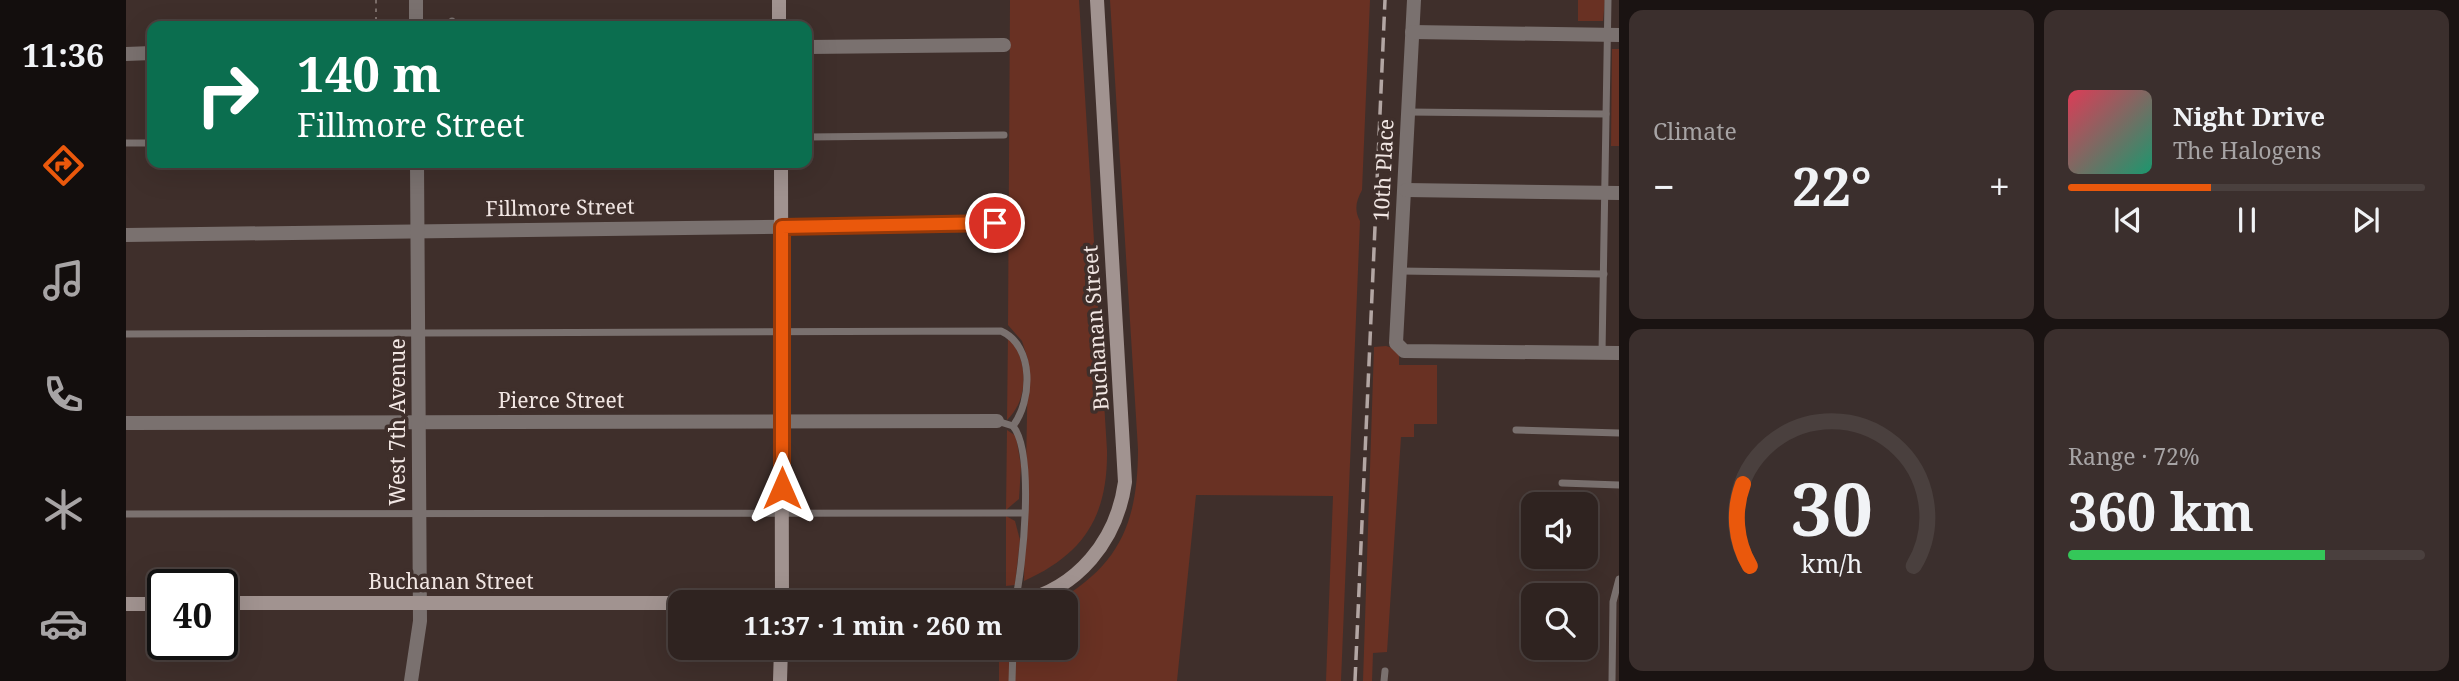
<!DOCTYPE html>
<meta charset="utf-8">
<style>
body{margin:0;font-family:"Noto Serif",serif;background:#3b2f2d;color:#f1f3f6;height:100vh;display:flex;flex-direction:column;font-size:26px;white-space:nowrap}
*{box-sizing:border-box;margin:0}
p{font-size:23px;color:#a7a4a5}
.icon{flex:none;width:38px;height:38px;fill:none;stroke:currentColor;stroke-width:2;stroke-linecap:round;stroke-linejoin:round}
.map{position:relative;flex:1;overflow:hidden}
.side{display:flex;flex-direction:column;gap:10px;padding:10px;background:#1a1312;width:840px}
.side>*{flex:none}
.banner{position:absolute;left:21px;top:21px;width:665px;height:147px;border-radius:14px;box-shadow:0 7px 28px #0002,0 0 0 2px #4a403e;background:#0b6e4f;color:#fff;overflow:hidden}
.tools{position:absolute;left:1395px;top:492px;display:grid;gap:14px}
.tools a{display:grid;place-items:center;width:77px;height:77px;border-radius:14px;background:#2f2320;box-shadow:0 7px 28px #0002,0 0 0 2px #4a403e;font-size:35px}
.speed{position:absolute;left:21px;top:569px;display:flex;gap:14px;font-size:35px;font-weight:700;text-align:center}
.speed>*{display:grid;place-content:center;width:91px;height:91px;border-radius:50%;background:#2f2320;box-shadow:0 7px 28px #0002,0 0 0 2px #4a403e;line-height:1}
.speed .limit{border:4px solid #111;border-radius:10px;background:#fff;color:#111}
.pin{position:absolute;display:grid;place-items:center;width:60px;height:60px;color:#fff;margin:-30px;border:4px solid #fff;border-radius:50%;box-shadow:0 2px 7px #0007}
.me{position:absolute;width:77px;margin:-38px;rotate:0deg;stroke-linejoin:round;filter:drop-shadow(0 0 5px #0008)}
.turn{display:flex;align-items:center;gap:24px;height:147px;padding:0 35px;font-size:32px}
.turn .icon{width:91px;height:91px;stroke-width:2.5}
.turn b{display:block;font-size:49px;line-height:60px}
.big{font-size:52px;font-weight:700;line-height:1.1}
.side .card{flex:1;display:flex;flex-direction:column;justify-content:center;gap:10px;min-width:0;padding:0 24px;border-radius:14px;background:#3b2f2d}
.side .dial{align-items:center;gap:0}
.dial svg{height:182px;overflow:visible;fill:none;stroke:#4a403e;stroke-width:7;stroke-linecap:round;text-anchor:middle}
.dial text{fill:#f1f3f6;stroke:none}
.song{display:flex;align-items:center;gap:21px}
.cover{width:84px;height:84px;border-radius:10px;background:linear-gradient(135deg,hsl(350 70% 55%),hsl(160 70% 35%))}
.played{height:7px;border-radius:4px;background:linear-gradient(90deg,#ea580c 40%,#4a403e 40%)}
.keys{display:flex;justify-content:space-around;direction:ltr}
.heat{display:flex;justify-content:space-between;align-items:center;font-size:38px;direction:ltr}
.charge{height:10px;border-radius:5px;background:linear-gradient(90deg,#34c759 72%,#4a403e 0)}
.side .tiles{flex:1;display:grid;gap:10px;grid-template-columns:repeat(2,1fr)}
.trip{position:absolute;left:542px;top:590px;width:410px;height:70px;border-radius:14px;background:#2f2320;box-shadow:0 7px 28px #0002,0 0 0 2px #4a403e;font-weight:700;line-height:70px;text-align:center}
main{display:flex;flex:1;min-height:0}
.dock{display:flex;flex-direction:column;width:126px;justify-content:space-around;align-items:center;background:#130e0d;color:#a7a4a5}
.dock .icon{width:49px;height:49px}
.dock .selected{color:#ea580c}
.dock b{font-size:32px;color:#f1f3f6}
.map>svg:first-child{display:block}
.green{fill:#693123}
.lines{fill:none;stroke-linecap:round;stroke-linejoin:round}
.path{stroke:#7b6d69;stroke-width:2;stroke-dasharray:3.5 5;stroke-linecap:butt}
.lane{stroke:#7a716f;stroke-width:7}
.street{stroke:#7a716f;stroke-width:14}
.secondary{stroke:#a19390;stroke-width:14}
.rail{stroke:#b3a6a3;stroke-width:3.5;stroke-dasharray:14 7;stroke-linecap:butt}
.route-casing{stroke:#983908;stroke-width:18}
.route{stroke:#ea580c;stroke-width:12}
.labels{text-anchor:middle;stroke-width:7;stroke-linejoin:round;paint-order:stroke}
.street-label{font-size:21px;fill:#f1e6e3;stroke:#3f2f2b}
</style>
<main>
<nav class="dock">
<b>11:36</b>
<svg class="icon selected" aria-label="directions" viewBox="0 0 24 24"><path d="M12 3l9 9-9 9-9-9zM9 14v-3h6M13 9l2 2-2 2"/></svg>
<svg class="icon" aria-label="music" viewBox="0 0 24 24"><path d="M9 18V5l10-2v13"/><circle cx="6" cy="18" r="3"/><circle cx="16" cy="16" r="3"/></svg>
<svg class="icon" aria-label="phone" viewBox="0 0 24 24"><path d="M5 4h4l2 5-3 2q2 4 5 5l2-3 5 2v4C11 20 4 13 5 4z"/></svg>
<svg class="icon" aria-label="climate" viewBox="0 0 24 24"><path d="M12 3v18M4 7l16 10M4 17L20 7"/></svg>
<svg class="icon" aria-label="car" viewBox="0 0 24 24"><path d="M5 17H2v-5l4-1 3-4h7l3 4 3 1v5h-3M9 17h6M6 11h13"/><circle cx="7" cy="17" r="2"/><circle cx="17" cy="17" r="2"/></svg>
</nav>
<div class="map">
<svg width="1493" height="681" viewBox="0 0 1493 681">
<rect width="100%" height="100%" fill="#3f2f2b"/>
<!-- green -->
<g class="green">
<path d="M884,0H953L981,450C982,516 958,554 898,581L902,360L896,341L882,325Z"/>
<path d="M984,0H1244L1236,190C1230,201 1228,210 1234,221L1215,681H1200L1207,496L1070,495L1051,681H873V648H940V602H929C994,566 1012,521 1012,449Z"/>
<path d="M1452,0H1479L1477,21H1452Z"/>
<path d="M1486,49H1493V146H1485Z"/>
<path d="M882,336C902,359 904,398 881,420Z"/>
<path d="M1260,346L1273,350V365H1311V424H1288V437H1275L1261,652L1247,653L1246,681H1237L1248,347Z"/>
<path d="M881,430L890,436L895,466L893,499L880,510Z"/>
<path d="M880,516L889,521L894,540L889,585L880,586Z"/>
</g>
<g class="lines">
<!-- path -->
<path class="path" d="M250,0V26"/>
<!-- lane -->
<g class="lane">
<path d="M326,26V21"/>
<path d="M1282,112L1480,114"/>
<path d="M681,137L878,135"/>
<path d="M0,143H26"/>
<path d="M1273,271L1478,274"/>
<path d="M0,334L875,331C909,346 906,401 887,426"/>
<path d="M1476,353L1482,0"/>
<path d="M871,421L887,426C909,453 897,567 889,602"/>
<path d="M1390,430L1493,433"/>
<path d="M1436,483L1493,485"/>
<path d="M0,514L897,513"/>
<path d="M886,681L887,648"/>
<path d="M1258,681L1259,671"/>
<path d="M1486,681L1487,602L1493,579"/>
</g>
<!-- street -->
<g class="street">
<path d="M290,0V26"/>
<path d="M1288,0L1270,343L1278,351L1493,353"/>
<path d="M1286,32L1493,35"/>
<path d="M681,47L878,45"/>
<path d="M0,54L26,53"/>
<path d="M1280,190L1493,193"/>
<path d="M0,235L869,224"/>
<path d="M0,423L871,421"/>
<path d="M285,681L294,621L291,163"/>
</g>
<!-- secondary -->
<g class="secondary">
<path d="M653,0V26"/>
<path d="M655,163L656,602"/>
<path d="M893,602C952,589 991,540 999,482L971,0"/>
<path d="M96,603H555"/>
<path d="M0,604H37"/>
<path d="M654,681L655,648"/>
</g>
<!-- rail -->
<path class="rail" d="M1229,681L1259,0"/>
</g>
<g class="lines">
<!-- route casing -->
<g class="route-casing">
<path id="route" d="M656,488V227L869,223"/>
</g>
<!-- route -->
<use href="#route" class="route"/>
</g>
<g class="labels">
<!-- street labels -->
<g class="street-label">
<text transform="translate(1258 170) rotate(-87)" y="7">10th Place</text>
<text transform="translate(434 208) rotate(-1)" y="7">Fillmore Street</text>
<text transform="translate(970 328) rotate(-94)" y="7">Buchanan Street</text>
<text x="435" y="408">Pierce Street</text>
<text transform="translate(272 422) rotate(-90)" y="7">West 7th Avenue</text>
<text x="325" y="589">Buchanan Street</text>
</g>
</g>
</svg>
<div class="tools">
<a><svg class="icon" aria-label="sound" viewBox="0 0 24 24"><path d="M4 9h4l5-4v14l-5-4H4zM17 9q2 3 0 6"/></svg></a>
<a><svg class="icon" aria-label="search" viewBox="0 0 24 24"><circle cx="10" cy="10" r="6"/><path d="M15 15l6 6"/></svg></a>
</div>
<div class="speed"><div class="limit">40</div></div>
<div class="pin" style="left:869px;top:223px;background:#d93025"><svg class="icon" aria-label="arrive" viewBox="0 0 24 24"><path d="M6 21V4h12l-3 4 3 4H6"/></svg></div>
<svg class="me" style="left:656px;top:488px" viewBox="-20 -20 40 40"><path d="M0-17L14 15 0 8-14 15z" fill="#ea580c" stroke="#fff" stroke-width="4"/></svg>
<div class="trip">11:37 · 1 min · 260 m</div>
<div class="banner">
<div class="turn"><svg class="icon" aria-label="right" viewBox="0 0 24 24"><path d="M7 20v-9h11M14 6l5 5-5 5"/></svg><div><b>140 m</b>Fillmore Street</div></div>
</div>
</div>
<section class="side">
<div class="tiles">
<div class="card"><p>Climate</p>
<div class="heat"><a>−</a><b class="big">22°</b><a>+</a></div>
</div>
<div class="card">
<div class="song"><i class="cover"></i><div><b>Night Drive</b><p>The Halogens</p></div></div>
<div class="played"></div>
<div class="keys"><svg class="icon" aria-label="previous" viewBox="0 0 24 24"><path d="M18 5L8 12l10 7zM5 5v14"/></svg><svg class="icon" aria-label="pause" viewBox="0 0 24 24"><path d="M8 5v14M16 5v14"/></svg><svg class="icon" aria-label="next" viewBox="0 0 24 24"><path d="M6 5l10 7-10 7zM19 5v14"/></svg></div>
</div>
<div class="card dial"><svg viewBox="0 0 100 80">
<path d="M14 69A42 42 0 1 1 86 69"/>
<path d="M14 69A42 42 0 0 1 11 33" stroke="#ea580c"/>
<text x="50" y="56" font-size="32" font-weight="700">30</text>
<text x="50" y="72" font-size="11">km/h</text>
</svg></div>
<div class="card"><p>Range · 72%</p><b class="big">360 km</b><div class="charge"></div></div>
</div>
</section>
</main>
